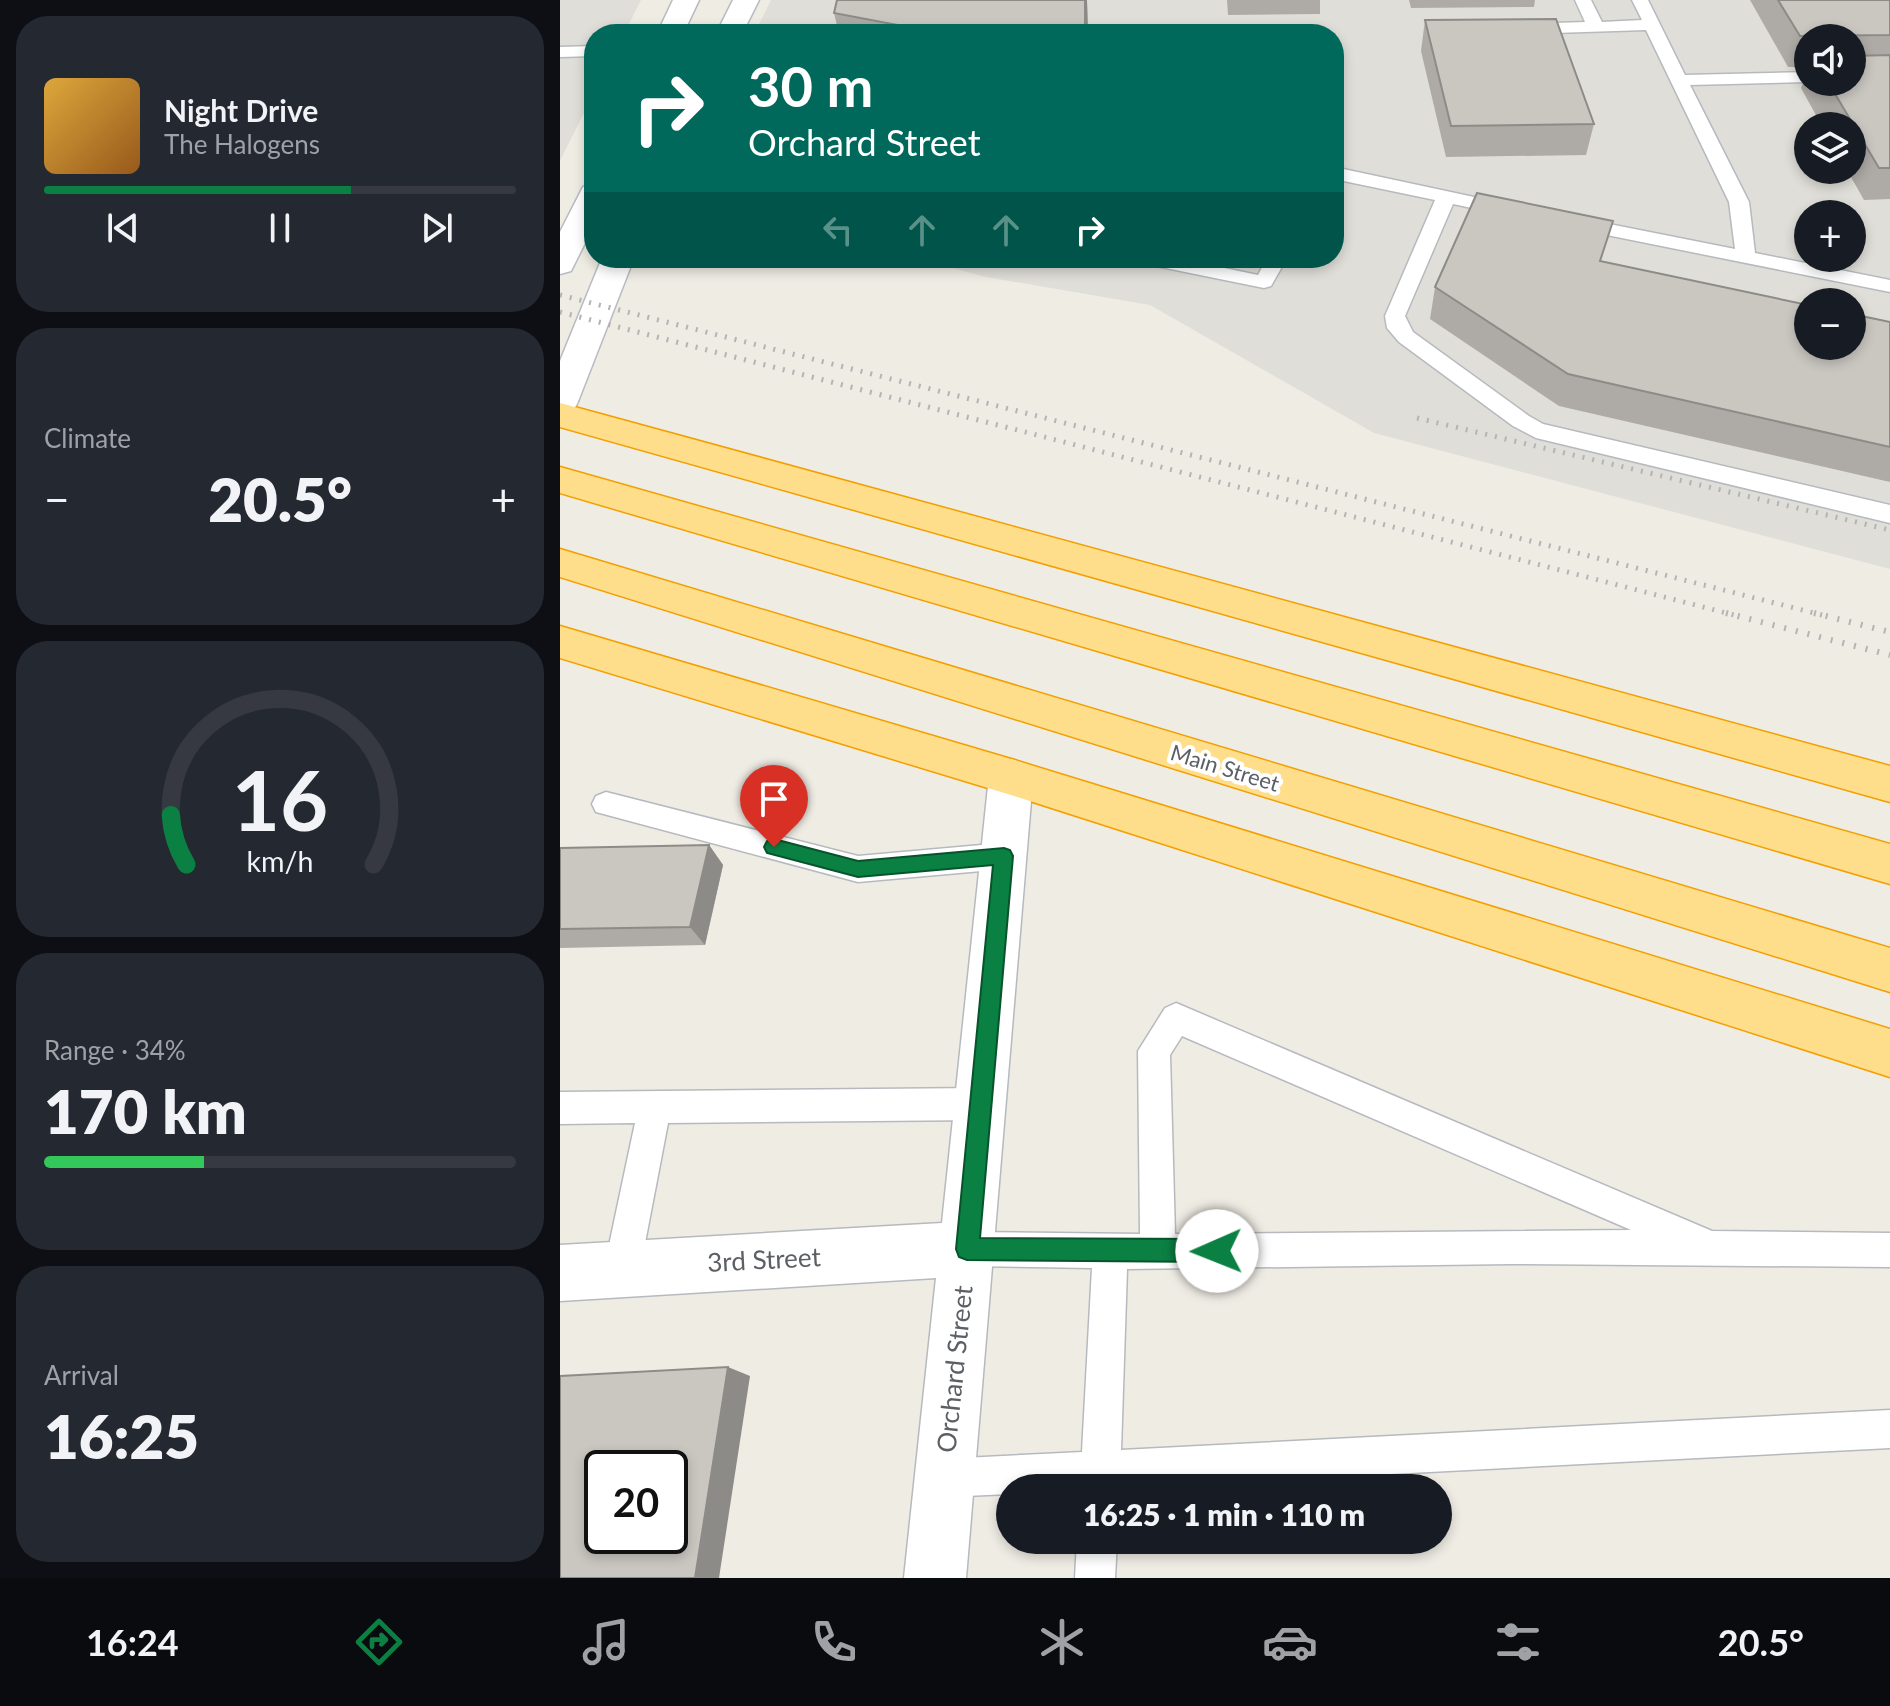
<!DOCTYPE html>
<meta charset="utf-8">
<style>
body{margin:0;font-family:Lato,sans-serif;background:#242831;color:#f1f3f6;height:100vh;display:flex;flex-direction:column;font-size:30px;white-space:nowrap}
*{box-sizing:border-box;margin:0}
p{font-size:26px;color:#9ea1a6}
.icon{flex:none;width:44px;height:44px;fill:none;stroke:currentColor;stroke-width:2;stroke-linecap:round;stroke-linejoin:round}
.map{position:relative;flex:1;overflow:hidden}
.sheet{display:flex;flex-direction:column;gap:16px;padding:16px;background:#0d0f14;width:560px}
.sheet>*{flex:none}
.top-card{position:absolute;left:24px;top:24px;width:760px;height:244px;border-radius:32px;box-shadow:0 4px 12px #0003;background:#00695c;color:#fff;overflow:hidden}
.buttons{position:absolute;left:1234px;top:24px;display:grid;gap:16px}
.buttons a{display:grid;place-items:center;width:72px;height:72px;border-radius:50%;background:#171b24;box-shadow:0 4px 12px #0003;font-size:40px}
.speed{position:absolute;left:24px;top:1450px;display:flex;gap:16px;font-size:40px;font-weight:700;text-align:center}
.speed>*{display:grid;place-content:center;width:104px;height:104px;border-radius:50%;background:#171b24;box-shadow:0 4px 12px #0003;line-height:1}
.speed .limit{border:4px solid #111;border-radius:12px;background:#fff;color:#111}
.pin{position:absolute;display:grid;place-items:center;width:68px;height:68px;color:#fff;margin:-82px -34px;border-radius:50% 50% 50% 0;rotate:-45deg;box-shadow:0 0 8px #0007}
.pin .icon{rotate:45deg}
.me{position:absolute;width:88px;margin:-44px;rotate:269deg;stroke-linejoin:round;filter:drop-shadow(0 0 6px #0008)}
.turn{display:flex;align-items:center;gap:28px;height:168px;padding:0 32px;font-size:36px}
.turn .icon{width:104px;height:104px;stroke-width:2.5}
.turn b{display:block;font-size:56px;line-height:68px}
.lanes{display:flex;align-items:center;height:76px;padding:0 32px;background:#0003;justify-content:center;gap:40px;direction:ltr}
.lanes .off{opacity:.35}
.big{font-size:60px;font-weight:800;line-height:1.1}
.sheet .widget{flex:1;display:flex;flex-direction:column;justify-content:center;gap:12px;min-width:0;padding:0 28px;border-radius:32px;background:#242831}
.sheet .dial{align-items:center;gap:0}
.dial svg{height:208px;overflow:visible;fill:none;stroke:#363941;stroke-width:7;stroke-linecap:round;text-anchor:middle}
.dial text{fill:#f1f3f6;stroke:none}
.song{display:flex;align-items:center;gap:24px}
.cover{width:96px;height:96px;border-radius:12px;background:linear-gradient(135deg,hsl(40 70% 55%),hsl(30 70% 35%))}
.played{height:8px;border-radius:4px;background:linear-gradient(90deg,#0b8043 65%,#363941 65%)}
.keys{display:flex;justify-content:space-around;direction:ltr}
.heat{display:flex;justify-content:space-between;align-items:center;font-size:44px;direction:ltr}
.charge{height:12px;border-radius:6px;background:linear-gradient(90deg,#34c759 34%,#363941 0)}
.trip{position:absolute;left:436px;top:1474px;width:456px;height:80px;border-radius:40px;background:#171b24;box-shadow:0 4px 12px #0003;font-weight:800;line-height:80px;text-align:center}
.tabs{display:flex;height:128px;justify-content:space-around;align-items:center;background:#090b0e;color:#9ea1a6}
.tabs .icon{width:56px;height:56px}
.tabs .selected{color:#0b8043}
.tabs b{font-size:36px;color:#f1f3f6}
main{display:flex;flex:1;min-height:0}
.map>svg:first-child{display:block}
.industrial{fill:#e0ded8;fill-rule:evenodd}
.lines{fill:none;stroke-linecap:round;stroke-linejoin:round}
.lane-casing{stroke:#b6babe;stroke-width:3}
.street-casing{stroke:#b6babe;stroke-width:3}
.secondary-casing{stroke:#b7bbc1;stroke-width:3}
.highway-casing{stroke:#f39f00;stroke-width:3}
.lane{fill:#fff;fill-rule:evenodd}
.street{fill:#fff;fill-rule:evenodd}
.secondary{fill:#fff;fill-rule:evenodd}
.highway{fill:#ffde8b;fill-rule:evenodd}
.rail-far1{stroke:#b3b4b5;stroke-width:5;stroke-dasharray:2 8;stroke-linecap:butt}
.rail{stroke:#b3b4b5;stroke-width:6;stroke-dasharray:2 10;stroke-linecap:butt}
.wall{fill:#aeaba6}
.shaded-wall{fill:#8d8b87}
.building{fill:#cac7c1;stroke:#8d8b87;stroke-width:2;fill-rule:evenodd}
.route{fill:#0b8043;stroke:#07532c;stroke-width:2}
.labels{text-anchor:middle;stroke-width:8;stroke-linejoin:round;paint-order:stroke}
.street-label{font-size:22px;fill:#5c6065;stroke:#fff}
.near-street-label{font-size:26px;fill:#5c6065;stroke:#fff}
</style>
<main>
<section class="sheet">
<div class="widget">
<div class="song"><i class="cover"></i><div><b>Night Drive</b><p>The Halogens</p></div></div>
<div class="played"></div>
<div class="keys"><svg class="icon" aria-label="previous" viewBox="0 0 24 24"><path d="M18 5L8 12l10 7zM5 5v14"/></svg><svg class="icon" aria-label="pause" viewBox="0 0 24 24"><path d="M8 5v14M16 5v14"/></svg><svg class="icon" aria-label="next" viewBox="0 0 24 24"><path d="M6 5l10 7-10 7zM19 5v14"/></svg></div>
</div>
<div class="widget"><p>Climate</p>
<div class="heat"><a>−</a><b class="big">20.5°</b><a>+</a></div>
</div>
<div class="widget dial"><svg viewBox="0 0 100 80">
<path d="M14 69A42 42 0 1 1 86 69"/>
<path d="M14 69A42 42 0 0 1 8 50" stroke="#0b8043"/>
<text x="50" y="56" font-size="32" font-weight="700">16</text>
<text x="50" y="72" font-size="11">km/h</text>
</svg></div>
<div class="widget"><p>Range · 34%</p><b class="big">170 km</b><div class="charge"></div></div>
<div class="widget"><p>Arrival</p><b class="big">16:25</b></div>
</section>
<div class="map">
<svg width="1330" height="1578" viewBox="0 0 1330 1578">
<rect width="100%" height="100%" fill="#efece4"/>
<!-- industrial -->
<g class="industrial">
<path d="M0,0H81L64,34H34V93L0,161Z"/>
<path d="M211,0H1330V569L814,433L590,305L426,277L356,258H774V34H194ZM1248,38H1292V82H1248ZM1248,126H1292V170H1248ZM1248,214H1292V258H1248ZM1248,302H1292V346H1248Z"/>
</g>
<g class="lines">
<!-- lane casing -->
<g class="lane-casing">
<g id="lane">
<path d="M1015,0H1031L1042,22L1082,20L1072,0H1088L1125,75L1248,72V82L1130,85L1189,202L1195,253L1330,280V292L1007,227L1004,223L1014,217L1175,249L1169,202L1086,30L961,34L953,29L961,24L1025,22Z"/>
<path d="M34,46V56L0,57V47Z"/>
<path d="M774,167L956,206L959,210L956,214L949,216L893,204L845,316L853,332L969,416L983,424L1330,505V523L976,438L953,426L839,342L827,328L825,316L875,200L774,179Z"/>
<path d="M576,258H616L698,275L707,258H727L711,286L704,288L586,264Z"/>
<path d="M46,792L298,856L444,843L454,847L459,856L454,865L444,869L298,882L36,812L32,804L36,796Z"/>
<path d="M616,1003L1152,1231L1330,1233V1267L951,1264L567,1269L561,1450L1330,1410V1448L559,1488H450V1494L383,1497L369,1492L364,1478L369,1464L383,1459L522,1452L532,1268L407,1266L395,1261L390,1249L395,1237L407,1232L580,1234L578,1051L605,1008ZM622,1036L1071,1230L615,1234L610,1055Z"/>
<path d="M421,1088L433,1093L437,1104L433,1115L421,1120L108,1123L80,1269L74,1281L62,1287L50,1281L44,1269L75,1123L0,1124V1092Z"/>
<path d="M517,1540H557L555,1578H515Z"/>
</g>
</g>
<!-- street casing -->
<g class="street-casing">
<path id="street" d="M451,759L466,764L473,777L406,1578H344L376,1278L0,1301V1245L382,1223L429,777L436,764Z"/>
</g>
<!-- secondary casing -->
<g class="secondary-casing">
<g id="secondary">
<path d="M113,0H139L123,34H97Z"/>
<path d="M173,0H199L182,34H156Z"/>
<path d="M34,184V225L11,271L0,274V232L23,187Z"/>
<path d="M42,258H74L17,404L12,412L0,416V361Z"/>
</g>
</g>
<!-- highway casing -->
<g class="highway-casing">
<g id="highway">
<path d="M0,403L1330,766V802L0,427Z"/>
<path d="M0,467L1330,844V884L0,493Z"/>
<path d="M0,549L1330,948V992L0,577Z"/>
<path d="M0,626L451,759L1330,1029V1077L451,795L0,658Z"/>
</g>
</g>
<!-- lane -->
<use href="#lane" class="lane"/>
<!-- street -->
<use href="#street" class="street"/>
<!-- secondary -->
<use href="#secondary" class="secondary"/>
<!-- highway -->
<use href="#highway" class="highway"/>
<!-- rail-far1 -->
<g class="rail-far1">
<path d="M0,295L1262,615"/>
<path d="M0,312L1174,615"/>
<path d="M857,418L1330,530"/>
</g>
<!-- rail -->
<g class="rail">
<path d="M1166,613L1330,655"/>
<path d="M1254,613L1330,632"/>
</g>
</g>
<!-- wall -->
<g class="wall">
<path d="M277,0H527L528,34H279L274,13Z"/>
<path d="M667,0H760V14L668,15Z"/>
<path d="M849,0H975L974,7L851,8Z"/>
<path d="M1190,0H1330V199L1304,200L1287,170H1292V126H1262L1241,88L1248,69V82H1292V38H1248V67H1228Z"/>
<path d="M865,20L1034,124L1026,155L886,157L861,51Z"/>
<path d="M1041,262L1330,322V482L999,406L870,319L875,287Z"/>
<path d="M149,845L163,865L145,945L0,948V848Z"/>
</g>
<!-- shaded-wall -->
<g class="shaded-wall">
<path d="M525,0H527L528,34H525Z"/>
<path d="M149,845L163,865L145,945L130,927Z"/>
<path d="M168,1367L190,1376L159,1578H135Z"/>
</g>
<!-- building -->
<g class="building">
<path d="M277,0H525V34H385L274,13Z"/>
<path d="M1218,0H1330V35L1240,36Z"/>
<path d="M996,19L1034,124L891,126L865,20Z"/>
<path d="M1330,55V168H1319L1268,82H1292V56Z"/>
<path d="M917,193L1053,221L1040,261L1248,305V346H1292V314L1330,322V447L1008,374L875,287Z"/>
<path d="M149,845L130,927L0,929V848Z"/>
<path d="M168,1367L135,1578H0V1376ZM42,1468H110V1536H42Z"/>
</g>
<!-- route -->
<path class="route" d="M214,839L298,861L444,848L450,850L453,856L420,1238L657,1239L665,1243L669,1251L665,1259L657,1262L407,1260L399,1257L396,1249L433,865L298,877L207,853L204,847L207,841Z"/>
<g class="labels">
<!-- street labels -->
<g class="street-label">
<text transform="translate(665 768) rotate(17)" y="8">Main Street</text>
</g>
<!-- near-street labels -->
<g class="near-street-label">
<text transform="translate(204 1260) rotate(-3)" y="9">3rd Street</text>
<text transform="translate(395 1369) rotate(-84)" y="9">Orchard Street</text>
</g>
</g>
</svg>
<div class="buttons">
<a><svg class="icon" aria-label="sound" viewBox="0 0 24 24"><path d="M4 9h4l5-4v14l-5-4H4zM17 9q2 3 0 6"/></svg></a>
<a><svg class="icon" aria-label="layers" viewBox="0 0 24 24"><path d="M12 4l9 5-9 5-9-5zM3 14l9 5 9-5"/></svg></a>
<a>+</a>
<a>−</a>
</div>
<div class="speed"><div class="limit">20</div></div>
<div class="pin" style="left:214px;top:847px;background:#d93025"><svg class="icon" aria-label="arrive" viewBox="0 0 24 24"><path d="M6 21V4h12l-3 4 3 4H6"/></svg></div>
<svg class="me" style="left:657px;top:1251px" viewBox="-20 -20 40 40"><circle r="19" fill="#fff"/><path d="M0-13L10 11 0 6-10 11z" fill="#0b8043"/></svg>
<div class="trip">16:25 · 1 min · 110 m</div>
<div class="top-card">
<div class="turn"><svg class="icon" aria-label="right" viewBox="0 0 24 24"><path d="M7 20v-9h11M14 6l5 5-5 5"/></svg><div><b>30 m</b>Orchard Street</div></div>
<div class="lanes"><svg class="icon off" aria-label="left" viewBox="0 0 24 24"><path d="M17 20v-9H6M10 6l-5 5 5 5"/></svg><svg class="icon off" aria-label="ahead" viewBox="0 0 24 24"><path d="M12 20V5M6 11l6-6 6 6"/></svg><svg class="icon off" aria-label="ahead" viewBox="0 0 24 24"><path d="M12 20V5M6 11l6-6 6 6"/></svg><svg class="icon" aria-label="right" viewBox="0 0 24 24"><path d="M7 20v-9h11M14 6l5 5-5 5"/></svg></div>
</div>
</div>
</main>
<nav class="tabs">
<b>16:24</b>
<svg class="icon selected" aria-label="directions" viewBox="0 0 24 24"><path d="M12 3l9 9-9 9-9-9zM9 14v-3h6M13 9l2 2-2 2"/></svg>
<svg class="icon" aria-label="music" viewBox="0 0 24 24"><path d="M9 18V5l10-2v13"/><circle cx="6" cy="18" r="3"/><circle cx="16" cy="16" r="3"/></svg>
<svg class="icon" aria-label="phone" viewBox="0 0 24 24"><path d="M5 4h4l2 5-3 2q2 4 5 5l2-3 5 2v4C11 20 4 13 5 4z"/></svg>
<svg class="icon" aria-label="climate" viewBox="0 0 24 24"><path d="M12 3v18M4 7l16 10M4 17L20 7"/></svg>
<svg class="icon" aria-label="car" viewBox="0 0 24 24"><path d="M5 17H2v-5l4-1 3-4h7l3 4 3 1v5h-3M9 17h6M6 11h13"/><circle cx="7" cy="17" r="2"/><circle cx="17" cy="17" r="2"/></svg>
<svg class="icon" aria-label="filters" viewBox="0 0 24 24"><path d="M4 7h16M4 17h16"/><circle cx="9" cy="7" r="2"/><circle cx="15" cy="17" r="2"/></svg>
<b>20.5°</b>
</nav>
